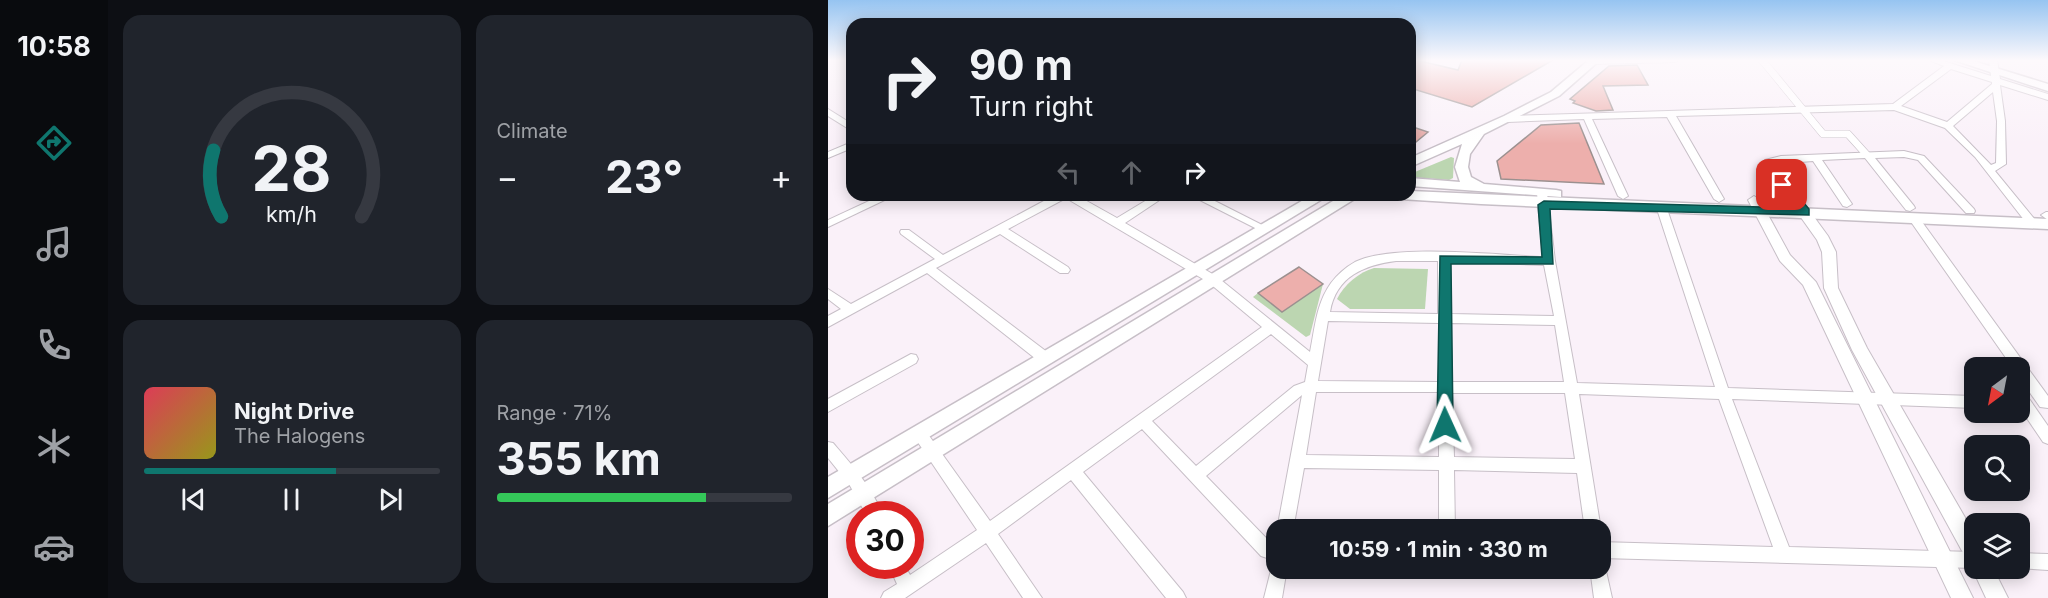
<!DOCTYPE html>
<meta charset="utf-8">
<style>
body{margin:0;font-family:Inter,sans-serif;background:#20242c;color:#f1f3f6;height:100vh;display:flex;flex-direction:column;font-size:22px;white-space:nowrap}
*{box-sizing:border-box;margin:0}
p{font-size:20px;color:#9ea1a6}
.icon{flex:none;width:33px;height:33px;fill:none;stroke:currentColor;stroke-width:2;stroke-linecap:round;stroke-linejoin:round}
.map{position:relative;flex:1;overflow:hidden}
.side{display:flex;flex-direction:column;gap:15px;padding:15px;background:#0d0f14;width:720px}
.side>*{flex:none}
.top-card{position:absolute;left:18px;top:18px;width:570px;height:183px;border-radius:18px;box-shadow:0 3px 15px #0003;background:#171b24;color:#f1f3f6;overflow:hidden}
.needle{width:39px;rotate:212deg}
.fabs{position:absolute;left:1136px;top:357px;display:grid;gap:12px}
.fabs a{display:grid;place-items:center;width:66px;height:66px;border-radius:12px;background:#171b24;box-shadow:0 3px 15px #0003;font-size:30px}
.speed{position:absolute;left:18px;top:501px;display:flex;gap:12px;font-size:30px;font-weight:700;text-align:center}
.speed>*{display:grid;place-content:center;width:78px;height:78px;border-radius:50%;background:#171b24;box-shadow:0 3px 15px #0003;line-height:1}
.speed .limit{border:9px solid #d22;background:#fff;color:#111}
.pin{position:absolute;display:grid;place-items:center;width:51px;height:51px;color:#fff;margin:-26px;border-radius:12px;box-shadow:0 3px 9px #0006}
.me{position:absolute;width:66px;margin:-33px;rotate:359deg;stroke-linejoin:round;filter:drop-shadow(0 0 4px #0008)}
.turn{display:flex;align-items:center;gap:21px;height:126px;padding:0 24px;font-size:27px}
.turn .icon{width:78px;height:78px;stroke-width:2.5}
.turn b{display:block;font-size:42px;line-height:51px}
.lanes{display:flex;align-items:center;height:57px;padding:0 24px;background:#0003;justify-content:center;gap:30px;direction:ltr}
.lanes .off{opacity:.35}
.big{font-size:45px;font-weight:700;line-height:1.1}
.side .card{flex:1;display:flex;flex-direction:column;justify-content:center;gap:9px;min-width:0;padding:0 21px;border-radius:18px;background:#20242c}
.side .dial{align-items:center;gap:0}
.dial svg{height:156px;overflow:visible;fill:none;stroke:#363941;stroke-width:7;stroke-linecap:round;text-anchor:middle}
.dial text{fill:#f1f3f6;stroke:none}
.song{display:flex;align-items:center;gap:18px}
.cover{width:72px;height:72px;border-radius:9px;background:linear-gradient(135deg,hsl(350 70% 55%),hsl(60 70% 35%))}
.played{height:6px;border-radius:3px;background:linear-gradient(90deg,#0f766e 65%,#363941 65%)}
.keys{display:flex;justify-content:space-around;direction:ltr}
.heat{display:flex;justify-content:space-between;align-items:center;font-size:33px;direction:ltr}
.charge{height:9px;border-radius:4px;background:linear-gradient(90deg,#34c759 71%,#363941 0)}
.side .tiles{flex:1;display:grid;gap:15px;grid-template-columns:repeat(2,1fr)}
.trip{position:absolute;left:438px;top:519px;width:345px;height:60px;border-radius:18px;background:#171b24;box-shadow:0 3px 15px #0003;font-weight:700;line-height:60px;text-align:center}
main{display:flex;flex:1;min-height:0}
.tabs{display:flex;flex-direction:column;width:108px;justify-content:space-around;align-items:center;background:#090b0e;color:#9ea1a6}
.tabs .icon{width:42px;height:42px}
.tabs .active{color:#0f766e}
.tabs b{font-size:27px;color:#f1f3f6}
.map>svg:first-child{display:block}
.green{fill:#bcd6b1}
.building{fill:#edafac;stroke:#9b908f;stroke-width:1.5}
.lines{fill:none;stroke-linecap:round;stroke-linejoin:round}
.pedestrian-casing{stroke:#c7bfc7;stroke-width:8}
.minor-casing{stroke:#c7bfc7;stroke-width:2}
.tertiary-casing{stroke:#c7bfc7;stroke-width:2}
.secondary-casing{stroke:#c7bfc7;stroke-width:3}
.pedestrian{stroke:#fff;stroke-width:7}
.minor{fill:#fff;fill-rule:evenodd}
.tertiary{fill:#fff;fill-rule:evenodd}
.secondary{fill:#fff;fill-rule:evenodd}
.route{fill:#0f766e;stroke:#0a4d48;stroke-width:1.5}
</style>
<main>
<nav class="tabs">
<b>10:58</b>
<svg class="icon active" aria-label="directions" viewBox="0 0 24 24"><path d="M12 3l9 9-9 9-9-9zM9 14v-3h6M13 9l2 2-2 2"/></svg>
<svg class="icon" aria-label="music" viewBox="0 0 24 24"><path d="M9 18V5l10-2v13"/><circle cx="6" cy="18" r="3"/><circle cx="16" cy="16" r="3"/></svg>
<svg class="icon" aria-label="phone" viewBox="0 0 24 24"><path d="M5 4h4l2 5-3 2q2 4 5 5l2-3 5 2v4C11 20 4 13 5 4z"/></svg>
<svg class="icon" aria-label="climate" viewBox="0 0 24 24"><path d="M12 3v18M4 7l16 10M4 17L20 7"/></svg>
<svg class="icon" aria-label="car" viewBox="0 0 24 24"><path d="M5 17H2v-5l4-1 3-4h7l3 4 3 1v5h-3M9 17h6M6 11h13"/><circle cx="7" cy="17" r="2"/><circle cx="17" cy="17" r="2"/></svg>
</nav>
<section class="side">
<div class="tiles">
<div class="card dial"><svg viewBox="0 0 100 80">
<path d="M14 69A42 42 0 1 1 86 69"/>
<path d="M14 69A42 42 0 0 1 10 35" stroke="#0f766e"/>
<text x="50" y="56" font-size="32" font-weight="700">28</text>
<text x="50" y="72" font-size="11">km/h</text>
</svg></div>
<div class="card"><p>Climate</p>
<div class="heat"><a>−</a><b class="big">23°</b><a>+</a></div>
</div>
<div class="card">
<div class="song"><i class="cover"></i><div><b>Night Drive</b><p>The Halogens</p></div></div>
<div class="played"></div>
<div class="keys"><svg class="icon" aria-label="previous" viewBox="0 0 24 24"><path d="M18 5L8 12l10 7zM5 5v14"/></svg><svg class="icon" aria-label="pause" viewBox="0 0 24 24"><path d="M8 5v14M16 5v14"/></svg><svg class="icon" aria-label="next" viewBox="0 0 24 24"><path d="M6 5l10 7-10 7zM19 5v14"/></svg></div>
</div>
<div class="card"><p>Range · 71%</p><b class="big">355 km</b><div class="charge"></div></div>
</div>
</section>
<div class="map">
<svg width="1220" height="598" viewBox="0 0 1220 598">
<rect width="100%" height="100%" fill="#faf1f9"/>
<!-- green -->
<g class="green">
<path d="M623,157L626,158L625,178L621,180L583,177L582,174Z"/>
<path d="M546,268L600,269L597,309H522L509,299C516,285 531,272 546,268Z"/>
<path d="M495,284L482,335L478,337L425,297L430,293L454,312Z"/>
</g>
<!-- building -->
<g class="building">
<path d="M588,60L630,70L634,60H725L644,107L582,88V71Z"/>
<path d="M809,65L820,85L775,86L785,110L768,111L745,103L747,101L742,99L781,66Z"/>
<path d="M751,123L776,184L673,179L669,161L713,125Z"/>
<path d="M582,126L600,132L582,147Z"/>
<path d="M471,267L495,284L454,312L430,293Z"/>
</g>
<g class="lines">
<!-- pedestrian casing -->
<g class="pedestrian-casing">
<path id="pedestrian" d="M934,60L995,134H1020L1039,155"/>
</g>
<!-- minor casing -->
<g class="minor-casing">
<g id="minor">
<path d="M763,60H851L847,62L764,64L760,62Z"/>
<path d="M1101,60H1112L1163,76L1161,60H1169L1172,79L1220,94V100L1172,85L1177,121L1178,164L1167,171L1208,221L1209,223L1208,225H1200L1147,157L1117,128L1066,110L848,116L896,199L891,202L886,199L839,117L764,119L800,196L795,199L790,196L756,119L680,122L676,119L680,116L1065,104L1116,66ZM1123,69L1164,82V84L1119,122L1073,106ZM1165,92L1169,121L1168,163L1163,165L1125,126Z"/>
<path d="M0,109L24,124V131L0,116Z"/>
<path d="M24,142V148L0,158V152Z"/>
<path d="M1076,151L1096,156L1146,209L1147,211L1146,213H1138L1090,160L1076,157L1047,158L1086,206L1087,208L1082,211L1078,210L1037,158L994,160L1024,204L1019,207L1015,206L985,161L945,164V167L973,202L968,205L964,204L935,167L937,160L953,156Z"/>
<path d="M714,190L719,193L727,261L749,383L887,387L829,209L834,206L839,209L900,388L1146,396V408L904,399L961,547L1146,552V568L772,558V542L945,547L891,399L751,394L773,530L772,531V530H757L749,473L626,470L627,530H611V470L476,468L465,530H449L474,395L378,476L442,542L448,541V557L439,558L433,556L314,429L255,472L355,592L358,598H338L243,480L170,534L214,598H195L158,543L77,598H53L56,592L69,584L61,566H77L82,575L149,530L87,438L85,434L87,430L92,428L97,430L162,521L434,327L380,282L238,198L180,229L240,267L242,270L240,273H232L172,234L108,268L223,355L225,359L223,363H213L99,273L0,327V316L13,309L0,299V289L23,304L107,259L73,234L72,232L73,230H81L115,255L227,195H248L289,218L327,195H339L297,223L388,276L482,352C487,328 488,304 503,283C509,275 518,267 527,262C565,243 670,255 715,257L709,193ZM568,261H610V314L502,312C508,276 537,265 568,261ZM622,261L716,265L726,316L623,314ZM500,321L611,323V382L490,381ZM623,323L727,325L736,382H624ZM443,334L480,365L477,382L466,386L368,466L324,421ZM488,392H611V457L478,455ZM624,393H737L747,459L626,457Z"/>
<path d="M54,195H67L0,227V220Z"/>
<path d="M362,195H375L442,229L441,231H433Z"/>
<path d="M467,195H479L489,202L484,205Z"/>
<path d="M1218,212H1220V220L1213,215Z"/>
<path d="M1085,214L1089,215L1220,396V408L1212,407L1191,377V368H1185L1081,219L1080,217Z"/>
<path d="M83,354L88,355L90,359L88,363L0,412V399Z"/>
<path d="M1197,398L1202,400L1220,426V444L1215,442L1192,408V400Z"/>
<path d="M0,442L5,443C24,465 44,487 54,514H38L21,484L0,458Z"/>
<path d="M1191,553L1220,554V570L1189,568H1191Z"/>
<path d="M448,561V568H459L454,598H436L445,562Z"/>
<path d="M772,561L776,562L784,598H766L762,568H772Z"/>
</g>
</g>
<!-- tertiary casing -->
<g class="tertiary-casing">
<g id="tertiary">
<path d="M926,196L932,200L962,255L988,282L1145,598H1123L975,285L952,261L920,200Z"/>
<path d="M968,198L973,199L1000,236L1008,252L1010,288L1039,348L1146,533V568H1165L1180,598H1158L1144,568L1146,563L1139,560L1024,350L996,288L994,252L989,240L962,202Z"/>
</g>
</g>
<!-- secondary casing -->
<g class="secondary-casing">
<g id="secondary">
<path d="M761,60H772L731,96L656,134L642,154L640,167L643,177L656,184L728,190L733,191V197L582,186V178L632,182L627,167L634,144L582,167V158L676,116L723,92Z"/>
<path d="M1126,60H1142L1220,84V91Z"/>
<path d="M582,191L1220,219V229L653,204L572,199L565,195H582Z"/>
<path d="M484,195H501L0,498V477Z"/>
<path d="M515,195H533L0,526V504Z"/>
</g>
</g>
<!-- pedestrian -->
<use href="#pedestrian" class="pedestrian"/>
<!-- minor -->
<use href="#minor" class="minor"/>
<!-- tertiary -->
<use href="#tertiary" class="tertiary"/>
<!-- secondary -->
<use href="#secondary" class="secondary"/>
</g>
<!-- sky -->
<linearGradient id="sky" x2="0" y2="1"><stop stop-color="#96c4f1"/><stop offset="0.42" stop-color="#fdf9fc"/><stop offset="1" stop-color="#fdf9fc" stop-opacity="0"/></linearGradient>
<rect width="1220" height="144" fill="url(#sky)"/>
<!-- route -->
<path class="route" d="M950,182H958L981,209V215L722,209L725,264H623L625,425L623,430H611L609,425L612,256L714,257L710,205L716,201L967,208L948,185Z"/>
</svg>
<div class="fabs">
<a><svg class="needle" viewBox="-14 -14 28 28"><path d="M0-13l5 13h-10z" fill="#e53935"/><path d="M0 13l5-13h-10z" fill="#9ea1a6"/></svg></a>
<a><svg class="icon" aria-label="search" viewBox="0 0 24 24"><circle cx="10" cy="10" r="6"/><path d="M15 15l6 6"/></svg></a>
<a><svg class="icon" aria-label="layers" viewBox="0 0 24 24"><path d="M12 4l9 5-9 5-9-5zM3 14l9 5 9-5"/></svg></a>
</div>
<div class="speed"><div class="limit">30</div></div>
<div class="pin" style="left:954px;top:185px;background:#d93025"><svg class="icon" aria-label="arrive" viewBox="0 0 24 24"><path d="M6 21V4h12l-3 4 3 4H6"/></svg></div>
<svg class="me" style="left:617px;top:425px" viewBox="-20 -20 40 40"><path d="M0-17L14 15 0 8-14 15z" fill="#0f766e" stroke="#fff" stroke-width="4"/></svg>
<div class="trip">10:59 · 1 min · 330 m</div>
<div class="top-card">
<div class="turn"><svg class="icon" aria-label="right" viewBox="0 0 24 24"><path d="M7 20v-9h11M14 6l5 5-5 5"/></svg><div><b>90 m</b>Turn right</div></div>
<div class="lanes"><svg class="icon off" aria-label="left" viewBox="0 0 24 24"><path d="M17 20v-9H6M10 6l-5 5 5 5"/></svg><svg class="icon off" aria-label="ahead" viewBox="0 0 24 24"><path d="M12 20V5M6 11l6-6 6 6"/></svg><svg class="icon" aria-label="right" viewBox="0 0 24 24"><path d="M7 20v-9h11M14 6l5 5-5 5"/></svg></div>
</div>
</div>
</main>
